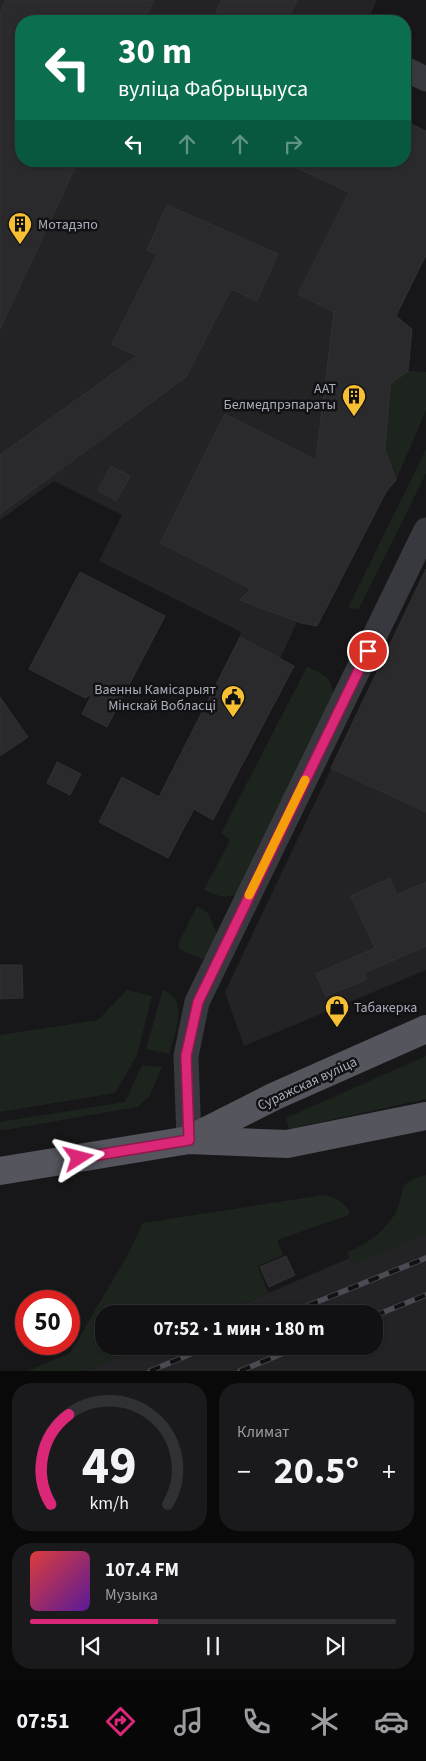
<!DOCTYPE html>
<html lang="ru">
<meta charset="utf-8">
<style>
body{margin:0;font-family:"Source Sans 3",sans-serif;background:#1a1a1c;color:#f1f3f6;height:100vh;display:flex;flex-direction:column;font-size:19px;white-space:nowrap}
*{box-sizing:border-box;margin:0}
p{font-size:16px;color:#9c9da0}
.icon{flex:none;width:28px;height:28px;fill:none;stroke:currentColor;stroke-width:2;stroke-linecap:round;stroke-linejoin:round}
.map{position:relative;height:1371px;overflow:hidden}
.panel{display:flex;flex-direction:column;gap:12px;padding:12px;background:#09090a;flex:1}
.panel>*{flex:none}
.hud{position:absolute;left:15px;top:15px;width:396px;height:152px;border-radius:20px;box-shadow:0 1px 4px #0004,0 0 0 1px #303133;background:#0b6e4f;color:#fff;overflow:hidden}
.speed{position:absolute;left:15px;top:1290px;display:flex;gap:10px;font-size:25px;font-weight:700;text-align:center}
.speed>*{display:grid;place-content:center;width:65px;height:65px;border-radius:50%;background:#111113;box-shadow:0 1px 4px #0004,0 0 0 1px #303133;line-height:1}
.speed .limit{border:8px solid #d22;background:#fff;color:#111}
.pin{position:absolute;display:grid;place-items:center;width:42px;height:42px;color:#fff;margin:-21px;border:2px solid #fff;border-radius:50%;box-shadow:0 1px 5px #0007}
.me{position:absolute;width:55px;margin:-28px;rotate:81deg;stroke-linejoin:round;filter:drop-shadow(0 0 4px #0008)}
.turn{display:flex;align-items:center;gap:18px;height:105px;padding:0 20px;font-size:22px}
.turn .icon{width:65px;height:65px;stroke-width:2.5}
.turn b{display:block;font-size:35px;line-height:42px}
.lanes{display:flex;align-items:center;height:48px;padding:0 20px;background:#0003;justify-content:center;gap:25px;direction:ltr}
.lanes .off{opacity:.35}
.big{font-size:38px;font-weight:700;line-height:1.1}
.panel .widget{flex:1;display:flex;flex-direction:column;justify-content:center;gap:8px;min-width:0;padding:0 18px;border-radius:20px;background:#1a1a1c}
.panel .dial{align-items:center;gap:0}
.dial svg{height:130px;overflow:visible;fill:none;stroke:#303133;stroke-width:7;stroke-linecap:round;text-anchor:middle}
.dial text{fill:#f1f3f6;stroke:none}
.song{display:flex;align-items:center;gap:15px}
.cover{width:60px;height:60px;border-radius:8px;background:linear-gradient(135deg,hsl(0 70% 55%),hsl(270 70% 35%))}
.played{height:5px;border-radius:2px;background:linear-gradient(90deg,#db2777 35%,#303133 35%)}
.keys{display:flex;justify-content:space-around;direction:ltr}
.heat{display:flex;justify-content:space-between;align-items:center;font-size:28px;direction:ltr}
.panel .tiles{flex:1;display:grid;gap:12px;grid-template-columns:1fr 1fr}
.widget:last-child{grid-column:span 2}
.trip{position:absolute;left:95px;top:1305px;width:288px;height:50px;border-radius:20px;background:#111113;box-shadow:0 1px 4px #0004,0 0 0 1px #303133;font-weight:700;line-height:50px;text-align:center}
.dock{display:flex;height:80px;justify-content:space-around;align-items:center;background:#070708;color:#9c9da0}
.dock .icon{width:35px;height:35px}
.dock .active{color:#db2777}
.dock b{font-size:22px;color:#f1f3f6}
.map>svg:first-child{display:block}
.built{fill:#232326}
.green{fill:#1d241e}
.building{fill:#2a2a2d;stroke:#313135}
.lines{fill:none;stroke-linecap:round;stroke-linejoin:round}
.minor{stroke:#38393e;stroke-width:25}
.major{stroke:#54555d;stroke-width:28}
.rail-casing{stroke:#4b4c53;stroke-width:5.5}
.rail{stroke:#121214;stroke-width:4;stroke-dasharray:11;stroke-linecap:butt}
.route-casing{stroke:#8e194d;stroke-width:12}
.route{stroke:#db2777;stroke-width:9}
.slow{stroke:#f59e0b;stroke-width:9}
.labels{text-anchor:middle;stroke-width:5;stroke-linejoin:round;paint-order:stroke}
.poi-label{font-size:14px;fill:#a9adb9;stroke:#121214;text-anchor:start}
.street-label{font-size:14px;fill:#a9adb9;stroke:#121214}
</style>
<div class="map">
<svg width="426" height="1371" viewBox="0 0 426 1371">
<rect width="100%" height="100%" fill="#171719"/>
<!-- built -->
<g class="built">
<path d="M0,0H377L367,21H21V161H405L426,131V255L396,316L385,450L396,480L386,492L317,626L297,622L280,659L240,637L241,632L99,561L122,515L54,481L0,520Z"/>
<path d="M426,569V970L244,1046L225,992Z"/>
<path d="M426,1225V1371H86L144,1346H374V1314H220Z"/>
</g>
<!-- green -->
<g class="green">
<path d="M408,371L426,372V410L396,480L385,450L390,384Z"/>
<path d="M426,449V473L359,609L348,608Z"/>
<path d="M307,667C325,675 331,676 334,696L240,892C228,900 216,896 204,890L230,840L221,833Z"/>
<path d="M197,906L208,913L217,934L206,957L202,959L179,949L178,944Z"/>
<path d="M127,990L152,996L137,1055L115,1093L0,1112V1035L98,1020Z"/>
<path d="M163,990C190,1000 174,1034 169,1054L146,1049Z"/>
<path d="M426,1056V1099L289,1129L286,1118Z"/>
<path d="M142,1065L162,1067L149,1097L137,1107L5,1130L0,1129V1122L125,1102Z"/>
<path d="M426,1175V1234L352,1265L347,1252C367,1244 380,1235 393,1217C408,1196 391,1183 426,1175Z"/>
<path d="M323,1195C334,1197 343,1201 349,1210V1215L277,1240L283,1255L258,1266L268,1293L220,1314H104V1346H144L86,1371H28L70,1353L127,1256L143,1223Z"/>
</g>
<!-- building -->
<g class="building">
<path d="M6,0H154L144,21H21V161H78L0,329V13Z"/>
<path d="M222,0H297L287,21H212Z"/>
<path d="M405,121L426,131V255L396,316L412,329L408,371L390,384L385,450L396,480L386,492L317,626L301,623L240,600L251,589L160,543L225,414L316,460L334,312L298,294L349,192L282,161H405Z"/>
<path d="M167,205L278,254L257,301L231,289L186,377L0,514V455L137,356L112,344L157,255L147,250Z"/>
<path d="M111,466L130,476L116,501L98,490Z"/>
<path d="M426,569V812L331,768Z"/>
<path d="M80,572L165,616L107,727L82,714L92,694L85,698L29,669Z"/>
<path d="M240,637L294,666L213,820L194,809L168,858L99,822L122,777L159,797Z"/>
<path d="M0,697L28,737L0,756Z"/>
<path d="M57,762L81,774L70,795L47,783Z"/>
<path d="M390,878L397,895L426,882V946L364,973L367,979L326,996L316,974L375,948L351,896Z"/>
<path d="M0,965H22L23,998L0,999Z"/>
<path d="M286,1256L295,1275L269,1287L260,1267Z"/>
</g>
<g class="lines">
<!-- minor -->
<g class="minor">
<path d="M405,69L426,79"/>
<path d="M189,1140L186,1056L197,1002L426,530"/>
</g>
<!-- major -->
<g class="major">
<path d="M190,1139L275,1096L426,1029"/>
<path d="M0,1171L189,1140L287,1144L426,1116"/>
</g>
<!-- rail casing -->
<g class="rail-casing">
<g id="rail">
<path d="M287,1314L426,1258"/>
<path d="M374,1316L426,1295"/>
<path d="M150,1371L210,1346"/>
<path d="M240,1371L301,1346"/>
</g>
</g>
<!-- rail -->
<use href="#rail" class="rail"/>
</g>
<g class="lines">
<!-- route casing -->
<g class="route-casing">
<path id="route" d="M79,1158L189,1140L186,1056L198,1002L368,651"/>
</g>
<!-- route -->
<use href="#route" class="route"/>
<!-- slow -->
<path class="slow" d="M249,895L305,780"/>
</g>
<!-- icons -->
<defs>
<g id="building-pin" transform="scale(1.25)"><path d="M0 17L-7.5 6A9.5 9.5 0 1 1 7.5 6Z" fill="#f7bf32" stroke="#121214"/><path d="M-4-6H4V6H1V3H-1V6H-4ZM-2.5-4.3h1.7v1.8h-1.7ZM.8-4.3h1.7v1.8H.8ZM-2.5-1h1.7V.8h-1.7ZM.8-1h1.7V.8H.8Z" fill="#111"/></g>
<g id="civic-pin" transform="scale(1.25)"><path d="M0 17L-7.5 6A9.5 9.5 0 1 1 7.5 6Z" fill="#f7bf32" stroke="#121214"/><path d="M-.6-6.5H3V-4.5H.6V-3L4-1V1h2V6H-6V1h2V-1L-.6-3ZM-1.2 2.5V6h2.4V2.5Z" fill="#111"/></g>
<g id="shop-pin" transform="scale(1.25)"><path d="M0 17L-7.5 6A9.5 9.5 0 1 1 7.5 6Z" fill="#f7bf32" stroke="#121214"/><path d="M-5-2.5h2.3a2.7 3.5 0 0 1 5.4 0H5L5.5 6h-11ZM-1.5-2.5h3a1.5 2.3 0 0 0-3 0Z" fill="#111"/></g>
</defs>
<g fill-rule="evenodd">
<use href="#building-pin" x="20" y="224"/>
<use href="#building-pin" x="354" y="396"/>
<use href="#civic-pin" x="233" y="697"/>
<use href="#shop-pin" x="337" y="1007"/>
</g>
<g class="labels">
<!-- poi labels -->
<g class="poi-label">
<text x="38" y="229">Мотадэпо</text>
<text x="336" y="393" text-anchor="end">ААТ<tspan x="336" dy="16">Белмедпрэпараты</tspan></text>
<text x="216" y="694" text-anchor="end">Ваенны Камісарыят<tspan x="216" dy="16">Мінскай Вобласці</tspan></text>
<text x="354" y="1012">Табакерка</text>
</g>
<!-- street labels -->
<g class="street-label">
<text transform="translate(307 1083) rotate(-25)" y="5">Суражская вуліца</text>
</g>
</g>
</svg>
<div class="speed"><div class="limit">50</div></div>
<div class="pin" style="left:368px;top:651px;background:#d93025"><svg class="icon" aria-label="arrive" viewBox="0 0 24 24"><path d="M6 21V4h12l-3 4 3 4H6"/></svg></div>
<svg class="me" style="left:79px;top:1158px" viewBox="-20 -20 40 40"><path d="M0-17L14 15 0 8-14 15z" fill="#db2777" stroke="#fff" stroke-width="4"/></svg>
<div class="trip">07:52 · 1 мин · 180 m</div>
<div class="hud">
<div class="turn"><svg class="icon" aria-label="left" viewBox="0 0 24 24"><path d="M17 20v-9H6M10 6l-5 5 5 5"/></svg><div><b>30 m</b>вуліца Фабрыцыуса</div></div>
<div class="lanes"><svg class="icon" aria-label="left" viewBox="0 0 24 24"><path d="M17 20v-9H6M10 6l-5 5 5 5"/></svg><svg class="icon off" aria-label="ahead" viewBox="0 0 24 24"><path d="M12 20V5M6 11l6-6 6 6"/></svg><svg class="icon off" aria-label="ahead" viewBox="0 0 24 24"><path d="M12 20V5M6 11l6-6 6 6"/></svg><svg class="icon off" aria-label="right" viewBox="0 0 24 24"><path d="M7 20v-9h11M14 6l5 5-5 5"/></svg></div>
</div>
</div>
<section class="panel">
<div class="tiles">
<div class="widget dial"><svg viewBox="0 0 100 80">
<path d="M14 69A42 42 0 1 1 86 69"/>
<path d="M14 69A42 42 0 0 1 25 14" stroke="#db2777"/>
<text x="50" y="56" font-size="32" font-weight="700">49</text>
<text x="50" y="72" font-size="11">km/h</text>
</svg></div>
<div class="widget"><p>Климат</p>
<div class="heat"><a>−</a><b class="big">20.5°</b><a>+</a></div>
</div>
<div class="widget">
<div class="song"><i class="cover"></i><div><b>107.4 FM</b><p>Музыка</p></div></div>
<div class="played"></div>
<div class="keys"><svg class="icon" aria-label="previous" viewBox="0 0 24 24"><path d="M18 5L8 12l10 7zM5 5v14"/></svg><svg class="icon" aria-label="pause" viewBox="0 0 24 24"><path d="M8 5v14M16 5v14"/></svg><svg class="icon" aria-label="next" viewBox="0 0 24 24"><path d="M6 5l10 7-10 7zM19 5v14"/></svg></div>
</div>
</div>
</section>
<nav class="dock">
<b>07:51</b>
<svg class="icon active" aria-label="directions" viewBox="0 0 24 24"><path d="M12 3l9 9-9 9-9-9zM9 14v-3h6M13 9l2 2-2 2"/></svg>
<svg class="icon" aria-label="music" viewBox="0 0 24 24"><path d="M9 18V5l10-2v13"/><circle cx="6" cy="18" r="3"/><circle cx="16" cy="16" r="3"/></svg>
<svg class="icon" aria-label="phone" viewBox="0 0 24 24"><path d="M5 4h4l2 5-3 2q2 4 5 5l2-3 5 2v4C11 20 4 13 5 4z"/></svg>
<svg class="icon" aria-label="climate" viewBox="0 0 24 24"><path d="M12 3v18M4 7l16 10M4 17L20 7"/></svg>
<svg class="icon" aria-label="car" viewBox="0 0 24 24"><path d="M5 17H2v-5l4-1 3-4h7l3 4 3 1v5h-3M9 17h6M6 11h13"/><circle cx="7" cy="17" r="2"/><circle cx="17" cy="17" r="2"/></svg>
</nav>
